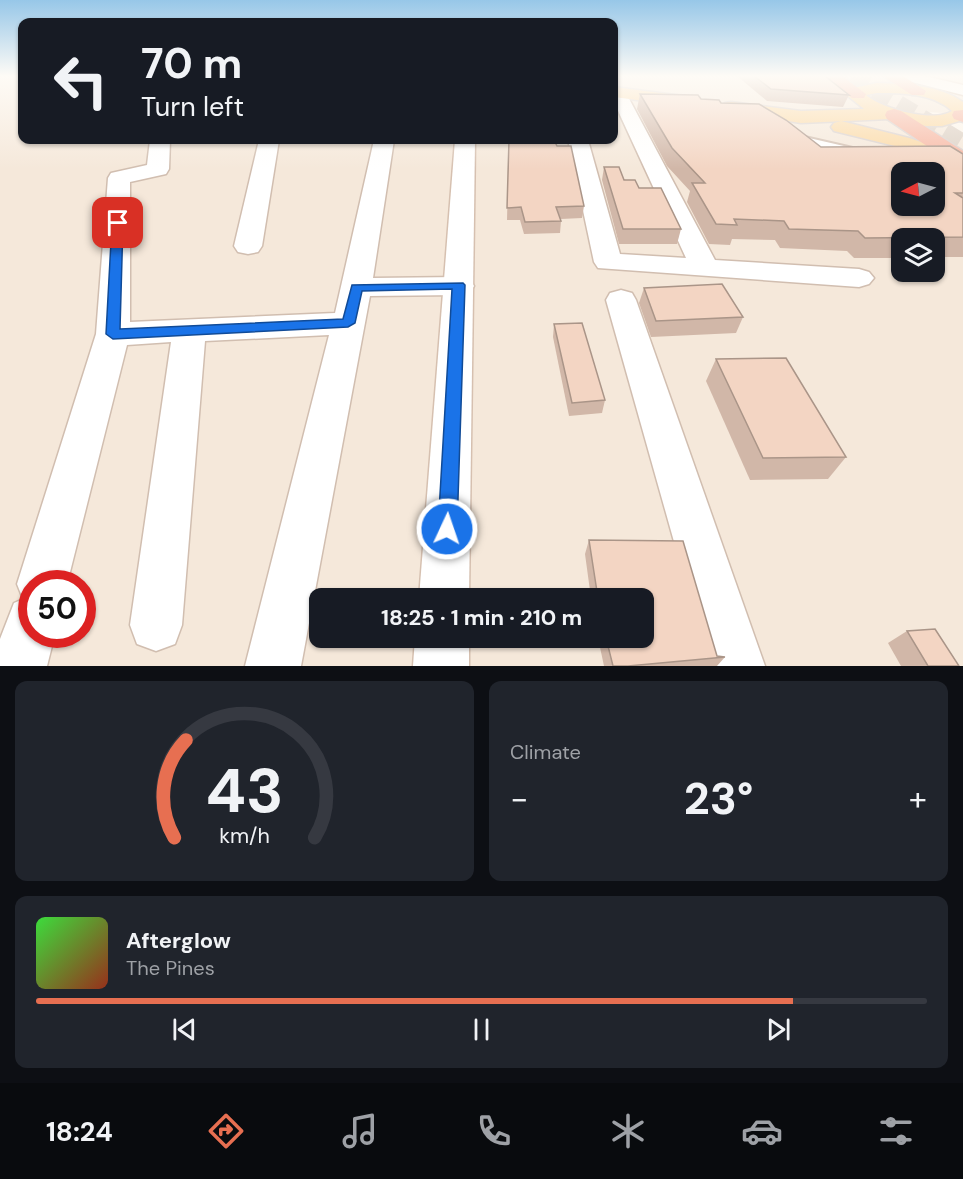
<!DOCTYPE html>
<meta charset="utf-8">
<style>
body{margin:0;font-family:"DM Sans",sans-serif;background:#20242c;color:#f1f3f6;height:100vh;display:flex;flex-direction:column;font-size:22px;white-space:nowrap}
*{box-sizing:border-box;margin:0}
p{font-size:20px;color:#9ea1a6}
.icon{flex:none;width:33px;height:33px;fill:none;stroke:currentColor;stroke-width:2;stroke-linecap:round;stroke-linejoin:round}
.map{position:relative;height:666px;overflow:hidden}
.details{display:flex;flex-direction:column;gap:15px;padding:15px;background:#0d0f14;flex:1}
.details>*{flex:none}
.hud{position:absolute;left:18px;top:18px;width:600px;height:126px;border-radius:12px;box-shadow:0 2px 4px #0004;background:#171b24;color:#f1f3f6;overflow:hidden}
.needle{width:39px;rotate:264deg}
.buttons{position:absolute;left:891px;top:162px;display:grid;gap:12px}
.buttons a{display:grid;place-items:center;width:54px;height:54px;border-radius:12px;background:#171b24;box-shadow:0 2px 4px #0004;font-size:30px}
.speed{position:absolute;left:18px;top:570px;display:flex;gap:12px;font-size:30px;font-weight:700;text-align:center}
.speed>*{display:grid;place-content:center;width:78px;height:78px;border-radius:50%;background:#171b24;box-shadow:0 2px 4px #0004;line-height:1}
.speed .limit{border:9px solid #d22;background:#fff;color:#111}
.pin{position:absolute;display:grid;place-items:center;width:51px;height:51px;color:#fff;margin:-26px;border-radius:12px;box-shadow:0 3px 9px #0006}
.me{position:absolute;width:66px;margin:-33px;rotate:3deg;stroke-linejoin:round;filter:drop-shadow(0 0 4px #0008)}
.turn{display:flex;align-items:center;gap:21px;height:126px;padding:0 24px;font-size:27px}
.turn .icon{width:78px;height:78px;stroke-width:2.5}
.turn b{display:block;font-size:42px;line-height:51px}
.big{font-size:45px;font-weight:700;line-height:1.1}
.details .card{flex:1;display:flex;flex-direction:column;justify-content:center;gap:9px;min-width:0;padding:0 21px;border-radius:12px;background:#20242c}
.details .dial{align-items:center;gap:0}
.dial svg{height:156px;overflow:visible;fill:none;stroke:#363941;stroke-width:7;stroke-linecap:round;text-anchor:middle}
.dial text{fill:#f1f3f6;stroke:none}
.song{display:flex;align-items:center;gap:18px}
.cover{width:72px;height:72px;border-radius:9px;background:linear-gradient(135deg,hsl(120 70% 55%),hsl(10 70% 35%))}
.played{height:6px;border-radius:3px;background:linear-gradient(90deg,#e76f51 85%,#363941 85%)}
.keys{display:flex;justify-content:space-around;direction:ltr}
.heat{display:flex;justify-content:space-between;align-items:center;font-size:33px;direction:ltr}
.details .tiles{flex:1;display:grid;gap:15px;grid-template-columns:1fr 1fr}
.card:last-child{grid-column:span 2}
.trip{position:absolute;left:309px;top:588px;width:345px;height:60px;border-radius:12px;background:#171b24;box-shadow:0 2px 4px #0004;font-weight:700;line-height:60px;text-align:center}
.dock{display:flex;height:96px;justify-content:space-around;align-items:center;background:#090b0e;color:#9ea1a6}
.dock .icon{width:42px;height:42px}
.dock .selected{color:#e76f51}
.dock b{font-size:27px;color:#f1f3f6}
.map>svg:first-child{display:block}
.residential{fill:#f5e8da;fill-rule:evenodd}
.lines{fill:none;stroke-linecap:round;stroke-linejoin:round}
.highway-tunnel{stroke:#dcd0c4;stroke-width:18;stroke-dasharray:18 9;stroke-linecap:butt}
.lane-casing{stroke:#d1beb0;stroke-width:4}
.street-casing{stroke:#d1beb0;stroke-width:3}
.secondary-casing{stroke:#d6c0b0;stroke-width:3}
.primary-casing{stroke:#dad1cd;stroke-width:3}
.highway-casing{stroke:#dad1cd;stroke-width:3}
.lane{fill:#fff;fill-rule:evenodd}
.street{fill:#fff;fill-rule:evenodd}
.secondary{fill:#fff;fill-rule:evenodd}
.primary{fill:#fbd9a5;fill-rule:evenodd}
.highway{fill:#f7b7a3;fill-rule:evenodd}
.wall{fill:#d1b7a8}
.building{fill:#f3d5c3;stroke:#aa9588;stroke-width:1.5;fill-rule:evenodd}
.route{fill:#1a73e8;stroke:#114b97;stroke-width:1.5}
</style>
<div class="map">
<svg width="963" height="666" viewBox="0 0 963 666">
<rect width="100%" height="100%" fill="#fdf6ec"/>
<!-- residential -->
<path class="residential" d="M0,76H22V140H614V76H963V114L927,112L963,133V666H0ZM902,172H934V206H902ZM902,238H934V272H902ZM32,584H82V634H32ZM320,598H644V638H320Z"/>
<g class="lines">
<!-- highway-tunnel -->
<path class="highway-tunnel" d="M852,76L963,143"/>
<!-- lane casing -->
<g class="lane-casing">
<path id="lane" d="M796,135L857,149L858,151L853,154L792,140V136Z"/>
</g>
<!-- street casing -->
<g class="street-casing">
<g id="street">
<path d="M618,88L624,89L626,93L715,260L859,269L869,272L874,278L869,284L859,287L598,268L594,262L568,140H588L620,254L686,258L614,102V89Z"/>
<path d="M150,140H170L169,169L166,174L130,182V322L335,313L374,140H394L373,278L459,277L470,279L474,286L470,293L459,295L370,296L301,666H245L329,335L205,341L182,625L175,644L156,651L137,644L130,625L171,342L127,345L67,584H32V634H55L47,666H0V639L14,603L23,599L17,584L96,334L108,178L111,173L147,165Z"/>
<path d="M259,140H279L262,246L258,252L248,254L238,252L234,246Z"/>
<path d="M621,290L632,293L636,300L765,666H709L606,300L610,293Z"/>
</g>
</g>
<!-- secondary casing -->
<g class="secondary-casing">
<g id="secondary">
<path d="M898,76H925L963,85V95L900,79Z"/>
<path d="M455,140H475L469,598H419Z"/>
<path d="M415,638H469V666H413Z"/>
</g>
</g>
<!-- primary casing -->
<g class="primary-casing">
<g id="primary">
<path d="M877,83C906,84 939,85 963,102V120L942,126H926L890,119L801,123L731,112L725,111L722,107L725,103L731,102L801,111L864,109L848,96L853,88ZM877,93C901,93 933,93 952,111C934,123 882,109 866,95Z"/>
<path d="M614,87L683,96L689,97L692,101L689,105L683,106L614,97Z"/>
<path d="M841,121L909,138L963,156V169L895,146L834,131L831,127L834,123Z"/>
</g>
</g>
<!-- highway casing -->
<g class="highway-casing">
<g id="highway">
<path d="M824,76H842L866,94L864,98H852Z"/>
<path d="M883,76H903L926,91L924,95H912Z"/>
<path d="M894,109L901,111L963,151V166L955,165L887,119L885,115L887,111Z"/>
<path d="M963,110V122L954,119L952,115L954,111Z"/>
</g>
</g>
<!-- lane -->
<use href="#lane" class="lane"/>
<!-- street -->
<use href="#street" class="street"/>
<!-- secondary -->
<use href="#secondary" class="secondary"/>
<!-- primary -->
<use href="#primary" class="primary"/>
<!-- highway -->
<use href="#highway" class="highway"/>
</g>
<!-- wall -->
<g class="wall">
<path d="M737,76H825L849,95L843,107L767,101Z"/>
<path d="M640,94L701,99L721,103L821,147L963,154V257H934V238H902V258H854L847,251L780,248L775,240L732,239L730,245L709,244L687,202L690,191L667,166L637,109Z"/>
<path d="M509,140L584,206L582,218L561,219V221L560,233L524,234L520,220H507Z"/>
<path d="M604,167L639,188L681,229L677,244H619L602,180Z"/>
<path d="M644,288L743,317L736,333L651,337L639,303Z"/>
<path d="M554,324L605,400L602,413L569,416L553,337Z"/>
<path d="M716,359L846,457L828,479L750,480L706,381Z"/>
<path d="M589,540L717,656L725,657L717,666H604L598,638H644V598H591L585,554Z"/>
<path d="M907,631L959,666H901L888,643Z"/>
</g>
<!-- building -->
<g class="building">
<path d="M754,76H825L849,95L771,89Z"/>
<path d="M640,94L698,95L701,99L719,100L721,103L759,104L786,120L821,147L950,146L963,154V193H955L963,198V237L865,238L858,231L789,229L784,221L734,219L737,225L716,224L692,183H705L672,148ZM902,172H934V206H902Z"/>
<path d="M509,140H554L557,146H571L584,206L556,207L561,221L525,222L521,207L507,208Z"/>
<path d="M604,167H619L624,180H635L639,188H661L681,229H623Z"/>
<path d="M722,284L743,317L656,321L644,288Z"/>
<path d="M582,323L605,400L572,403L554,324Z"/>
<path d="M786,358L846,457L763,458L716,359Z"/>
<path d="M589,540L683,541L717,656L725,657L628,666H613L606,638H644V598H598Z"/>
<path d="M935,629L959,666H928L907,631Z"/>
</g>
<!-- sky -->
<linearGradient id="sky" x2="0" y2="1"><stop stop-color="#97c7e8"/><stop offset="0.45" stop-color="#fefbf6"/><stop offset="1" stop-color="#fefbf6" stop-opacity="0"/></linearGradient>
<rect width="963" height="169" fill="url(#sky)"/>
<!-- route -->
<path class="route" d="M118,220L123,223L120,329L343,319L352,285L463,283L465,285L457,529L454,536L447,538L441,536L438,529L452,289L362,291L355,323L348,327L113,339L106,334L112,223Z"/>
</svg>
<div class="buttons">
<a><svg class="needle" viewBox="-14 -14 28 28"><path d="M0-13l5 13h-10z" fill="#e53935"/><path d="M0 13l5-13h-10z" fill="#9ea1a6"/></svg></a>
<a><svg class="icon" aria-label="layers" viewBox="0 0 24 24"><path d="M12 4l9 5-9 5-9-5zM3 14l9 5 9-5"/></svg></a>
</div>
<div class="speed"><div class="limit">50</div></div>
<div class="pin" style="left:118px;top:223px;background:#d93025"><svg class="icon" aria-label="arrive" viewBox="0 0 24 24"><path d="M6 21V4h12l-3 4 3 4H6"/></svg></div>
<svg class="me" style="left:447px;top:529px" viewBox="-20 -20 40 40"><circle r="17" fill="#1a73e8" stroke="#fff" stroke-width="3"/><path d="M0-11L8 9 0 5-8 9z" fill="#fff"/></svg>
<div class="trip">18:25 · 1 min · 210 m</div>
<div class="hud">
<div class="turn"><svg class="icon" aria-label="left" viewBox="0 0 24 24"><path d="M17 20v-9H6M10 6l-5 5 5 5"/></svg><div><b>70 m</b>Turn left</div></div>
</div>
</div>
<section class="details">
<div class="tiles">
<div class="card dial"><svg viewBox="0 0 100 80">
<path d="M14 69A42 42 0 1 1 86 69"/>
<path d="M14 69A42 42 0 0 1 20 19" stroke="#e76f51"/>
<text x="50" y="56" font-size="32" font-weight="700">43</text>
<text x="50" y="72" font-size="11">km/h</text>
</svg></div>
<div class="card"><p>Climate</p>
<div class="heat"><a>−</a><b class="big">23°</b><a>+</a></div>
</div>
<div class="card">
<div class="song"><i class="cover"></i><div><b>Afterglow</b><p>The Pines</p></div></div>
<div class="played"></div>
<div class="keys"><svg class="icon" aria-label="previous" viewBox="0 0 24 24"><path d="M18 5L8 12l10 7zM5 5v14"/></svg><svg class="icon" aria-label="pause" viewBox="0 0 24 24"><path d="M8 5v14M16 5v14"/></svg><svg class="icon" aria-label="next" viewBox="0 0 24 24"><path d="M6 5l10 7-10 7zM19 5v14"/></svg></div>
</div>
</div>
</section>
<nav class="dock">
<b>18:24</b>
<svg class="icon selected" aria-label="directions" viewBox="0 0 24 24"><path d="M12 3l9 9-9 9-9-9zM9 14v-3h6M13 9l2 2-2 2"/></svg>
<svg class="icon" aria-label="music" viewBox="0 0 24 24"><path d="M9 18V5l10-2v13"/><circle cx="6" cy="18" r="3"/><circle cx="16" cy="16" r="3"/></svg>
<svg class="icon" aria-label="phone" viewBox="0 0 24 24"><path d="M5 4h4l2 5-3 2q2 4 5 5l2-3 5 2v4C11 20 4 13 5 4z"/></svg>
<svg class="icon" aria-label="climate" viewBox="0 0 24 24"><path d="M12 3v18M4 7l16 10M4 17L20 7"/></svg>
<svg class="icon" aria-label="car" viewBox="0 0 24 24"><path d="M5 17H2v-5l4-1 3-4h7l3 4 3 1v5h-3M9 17h6M6 11h13"/><circle cx="7" cy="17" r="2"/><circle cx="17" cy="17" r="2"/></svg>
<svg class="icon" aria-label="filters" viewBox="0 0 24 24"><path d="M4 7h16M4 17h16"/><circle cx="9" cy="7" r="2"/><circle cx="15" cy="17" r="2"/></svg>
</nav>
